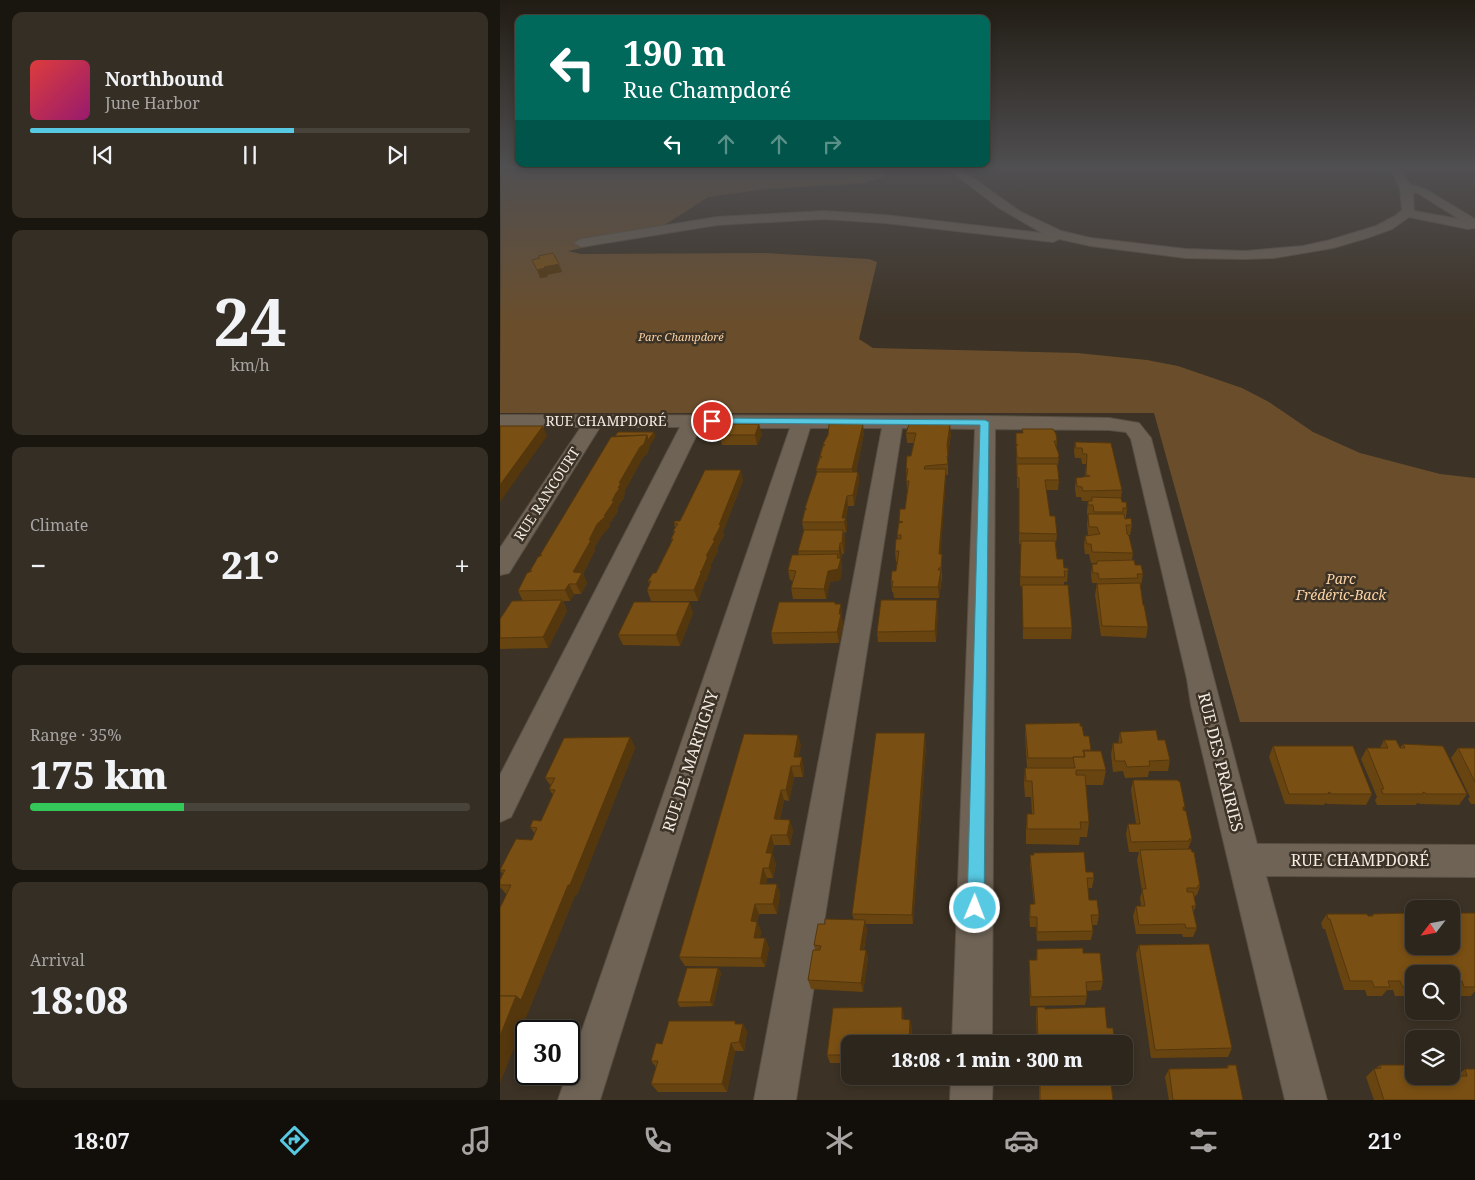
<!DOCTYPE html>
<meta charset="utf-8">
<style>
body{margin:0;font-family:"Noto Serif",serif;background:#352e25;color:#f1f3f6;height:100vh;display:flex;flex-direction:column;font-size:19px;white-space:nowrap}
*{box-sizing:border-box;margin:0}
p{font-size:16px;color:#a7a5a3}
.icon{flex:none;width:28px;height:28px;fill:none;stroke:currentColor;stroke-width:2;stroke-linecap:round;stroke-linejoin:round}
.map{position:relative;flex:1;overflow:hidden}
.details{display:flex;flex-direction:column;gap:12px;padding:12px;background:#19150f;width:500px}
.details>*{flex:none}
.top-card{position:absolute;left:15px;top:15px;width:475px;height:152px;border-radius:10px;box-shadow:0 2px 8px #0003,0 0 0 1px #48433b;background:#00695c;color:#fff;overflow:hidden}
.needle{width:32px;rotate:238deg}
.fabs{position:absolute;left:905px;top:900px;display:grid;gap:10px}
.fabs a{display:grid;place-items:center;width:55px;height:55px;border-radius:10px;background:#2d261c;box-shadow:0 2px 8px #0003,0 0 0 1px #48433b;font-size:25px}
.speed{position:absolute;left:15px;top:1020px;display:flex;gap:10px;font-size:25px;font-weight:700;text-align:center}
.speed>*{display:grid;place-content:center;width:65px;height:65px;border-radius:50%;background:#2d261c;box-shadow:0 2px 8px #0003,0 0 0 1px #48433b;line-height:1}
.speed .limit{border:2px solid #111;border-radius:8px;background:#fff;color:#111}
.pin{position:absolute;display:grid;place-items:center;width:42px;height:42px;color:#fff;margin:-21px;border:2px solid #fff;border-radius:50%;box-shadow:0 1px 5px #0007}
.me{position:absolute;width:55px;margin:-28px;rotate:1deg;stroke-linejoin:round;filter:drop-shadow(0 0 4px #0008)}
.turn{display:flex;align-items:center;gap:18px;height:105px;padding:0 25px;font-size:22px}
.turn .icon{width:65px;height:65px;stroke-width:2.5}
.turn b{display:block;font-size:35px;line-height:42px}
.lanes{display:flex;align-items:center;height:48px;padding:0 25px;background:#0003;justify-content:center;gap:25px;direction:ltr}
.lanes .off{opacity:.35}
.big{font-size:38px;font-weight:800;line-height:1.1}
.details .tile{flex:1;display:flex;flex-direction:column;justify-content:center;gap:8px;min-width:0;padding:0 18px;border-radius:10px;background:#352e25}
.details .dial{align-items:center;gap:0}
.dial b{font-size:65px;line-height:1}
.song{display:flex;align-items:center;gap:15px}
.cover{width:60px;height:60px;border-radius:8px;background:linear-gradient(135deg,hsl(0 70% 55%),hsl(320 70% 35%))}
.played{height:5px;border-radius:2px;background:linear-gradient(90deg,#57c9e2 60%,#48433b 60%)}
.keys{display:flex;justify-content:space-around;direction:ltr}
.heat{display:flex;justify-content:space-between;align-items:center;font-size:28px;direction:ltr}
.charge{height:8px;border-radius:4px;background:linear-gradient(90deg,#34c759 35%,#48433b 0)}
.trip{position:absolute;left:341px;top:1035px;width:292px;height:50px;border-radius:10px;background:#2d261c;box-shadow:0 2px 8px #0003,0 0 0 1px #48433b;font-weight:800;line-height:50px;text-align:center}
.dock{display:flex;height:80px;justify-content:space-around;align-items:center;background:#120f0b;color:#a7a5a3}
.dock .icon{width:35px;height:35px}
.dock .current{color:#57c9e2}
.dock b{font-size:22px;color:#f1f3f6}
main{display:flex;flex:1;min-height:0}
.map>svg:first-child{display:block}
.green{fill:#6a4e2c}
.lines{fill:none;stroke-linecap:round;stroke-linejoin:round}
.minor-casing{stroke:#595045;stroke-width:2}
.minor{fill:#6f6356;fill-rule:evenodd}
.wall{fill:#684410}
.shaded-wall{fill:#55370d}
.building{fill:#794f13;stroke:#55370d}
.route{fill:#57c9e2;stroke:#398393}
.labels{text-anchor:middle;stroke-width:5;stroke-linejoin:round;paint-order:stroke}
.far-park-label{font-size:11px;font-style:italic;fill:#fad3a6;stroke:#3c3225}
.street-label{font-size:14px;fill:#f2ebe3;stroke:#3c3225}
.park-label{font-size:14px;font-style:italic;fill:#fad3a6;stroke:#3c3225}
.near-street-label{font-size:16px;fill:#f2ebe3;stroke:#3c3225}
</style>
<main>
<section class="details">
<div class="tile">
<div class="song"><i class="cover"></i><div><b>Northbound</b><p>June Harbor</p></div></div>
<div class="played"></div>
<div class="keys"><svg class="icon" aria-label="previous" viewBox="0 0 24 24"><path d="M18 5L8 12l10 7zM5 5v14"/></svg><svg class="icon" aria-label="pause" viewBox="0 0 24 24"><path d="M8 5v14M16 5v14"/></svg><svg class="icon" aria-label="next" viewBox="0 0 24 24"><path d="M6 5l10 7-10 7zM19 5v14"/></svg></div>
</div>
<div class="tile dial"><b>24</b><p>km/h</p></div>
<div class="tile"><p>Climate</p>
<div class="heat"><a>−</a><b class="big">21°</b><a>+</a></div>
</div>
<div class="tile"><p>Range · 35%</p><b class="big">175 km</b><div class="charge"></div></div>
<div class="tile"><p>Arrival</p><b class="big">18:08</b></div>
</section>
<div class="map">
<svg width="975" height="1100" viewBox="0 0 975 1100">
<rect width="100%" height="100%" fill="#3c3225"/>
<!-- green -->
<path class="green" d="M1,169H385L383,177L364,183L266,189L208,197L163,226L167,229L68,251L81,254L265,253L369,259L377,262L359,339L373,348L577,353L647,360L678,366L742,388L769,402L813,432L860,453L940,474L975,478V722H740L654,413H0Z"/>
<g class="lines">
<!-- minor casing -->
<g class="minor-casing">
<g id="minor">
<path d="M448,169H460L521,212L561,231L591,238L686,249L745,251L803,246L830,240L876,226L895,216L902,210L900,188L890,169H901L910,184L927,190L975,219V228L968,229L909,217L892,229L867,238L833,248L774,258L745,259L686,258L591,246L559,239L553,242L385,223L324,219L217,225L81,247L74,243L81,239L217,217L324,211L385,215L542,233L499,208ZM913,192L919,194L959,219L914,211Z"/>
<path d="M0,415L485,416L609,418L639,423L651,438L757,844L975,845V877L766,876L827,1100H785L691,705L687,679L631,439L626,432L609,430L495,429L492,1044H452L475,429L402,428L296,1100H254L382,428H310L100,1100H58L67,1074H69V1068L290,428H200L11,817L0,822V775L180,427H100L9,573L0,575V548L81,427H0Z"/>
<path d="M451,1076H493L492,1100H450Z"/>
</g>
</g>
<!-- minor -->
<use href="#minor" class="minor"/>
</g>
<!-- wall -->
<g class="wall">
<path d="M154,432L155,437L150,445L147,454L143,457L124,492L125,494L123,496L124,498L120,503L117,509L118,511L109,524L110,526L102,535L94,548L95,550L83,574L87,583L81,594H74L70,601H63L67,611L48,648L0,649V619L23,601L18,591L30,572V571L40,556Z"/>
<path d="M364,433L356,472H358L359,482L354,506H348L346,518L347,528L346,533L344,532L345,540L344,554H342L341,559L342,569L340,580L330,582L326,599H293L291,588L293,581L290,580L288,570L299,555L298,551L304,532L302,522L305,509V508L317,472L316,469L323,444Z"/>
<path d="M406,433L451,434L448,453V475H446L440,554H442V578L439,598H394L393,592H392L391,581L396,571L397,562H396L395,551L398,539L397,535L399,521L405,509L407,491L406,468L411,456L414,443H407Z"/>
<path d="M516,433L557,441L556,449L559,455L558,466L559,480L558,490H546L550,516L557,534L556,544L557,559L564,568L568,571L567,582H564V585L572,628L571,639H523L522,587L520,586L521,544H519V488H517Z"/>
<path d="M262,434L257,445H222L219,435Z"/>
<path d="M575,442L611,443L622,490L621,498L622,502L627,508L626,518L632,525L630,535H628L633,553L632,560L643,574L641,585H640L643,605L648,627L646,638L601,636L595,595L597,583H592L591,575L592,564H596L597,563H591L589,554H585L584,546L585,536H588L587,525L588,515H587V511L588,501H582L581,497H576L575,488L576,478L585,477L586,464H582L581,458H575L574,452Z"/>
<path d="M243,480L223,532L224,535L217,548L218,551L211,564V567L206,581L204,582V584L198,601H151L147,590L150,585L148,581L156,573L172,541L171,539L174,534L173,531L175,528L174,523L180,521Z"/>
<path d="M336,604L342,615V618L343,625L339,643L273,644L271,633Z"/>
<path d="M438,611L436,642H378L377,632Z"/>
<path d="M193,613L180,646L123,645L118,635Z"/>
<path d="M525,724L580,726L584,736L591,751L606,770L603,785H586L589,822L587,837H580L579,845L526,844V829L527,814H532L531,797H525L524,784L525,768H527L525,735Z"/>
<path d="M620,732L658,740L670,760L668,771H649L648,777L625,778L623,771L613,772L611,754L613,743H618Z"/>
<path d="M130,737L135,748L77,895H75L0,1082V908L7,895L0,887V880L3,874L0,870L32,840L35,834L30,827L41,821L53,795L49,789L51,786L45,778Z"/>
<path d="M884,740L900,748L903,744L967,794L959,805L921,804L917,803L916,805H877L875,800L877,797L861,759L867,748H880Z"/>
<path d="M426,744L413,924H365L367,930L364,950H366L368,959L363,992L311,989L308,980L315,950L314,945L325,924L354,920L352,914Z"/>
<path d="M301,745L298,757L304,768L303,777H294L289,801L284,800L280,819L293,830L290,845H274L272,853L276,864L273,878H267L266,884H277L280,894L277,914H259L257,922L261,931L260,938H265L269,948L265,967L185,966L179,957Z"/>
<path d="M773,746L872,794L866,805L828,804L825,803L824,805L785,804L769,757Z"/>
<path d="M958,748H975V804H971L968,799L970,797L951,758Z"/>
<path d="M633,780L685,807L684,810L692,839L688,849L700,886L697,895H696L694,898L696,906L693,912L697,928L693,937H683L682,934H636L633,916L636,906H641L640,898L642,891L637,860L639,852H629L626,834L628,824H636L631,790Z"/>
<path d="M533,853L586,872L594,878L592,888H588L589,900L599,915L597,925H592L593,931L591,940L537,941L536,927H530L529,914L530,904H534L530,865V855H533Z"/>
<path d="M956,913H975V991L971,996H955L953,990H951V974H914V993L911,996H895L893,990H887L882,996H867L865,990H844L825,929H823L821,923L827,914L868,916H871L873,914L910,916H913L914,914V946L952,916H954Z"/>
<path d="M639,945L732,1048L728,1057L651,1058L636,954Z"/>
<path d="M537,949L583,953L603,981L601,990L587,991V996L585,1005L530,1006L529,969V960H536Z"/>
<path d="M218,968L221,973L213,1006L180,1007L177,1002Z"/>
<path d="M402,1007L404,1020L412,1028L411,1044H350V1063H330L327,1055Z"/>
<path d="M537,1007L607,1028L615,1044H537L536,1016Z"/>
<path d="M237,1024H243L247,1032L244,1051H235L227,1092H158L151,1084L156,1067L151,1061L162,1044Z"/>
<path d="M728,1065L743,1100H669L665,1077L669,1069L726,1068Z"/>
<path d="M880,1065L914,1076H957L965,1069L975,1100H874L866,1077L874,1069L876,1068Z"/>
<path d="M539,1076H610L613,1100H539Z"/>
</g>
<!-- shaded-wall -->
<g class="shaded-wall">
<path d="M59,264L62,272L47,275L48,277L40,278L37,270L44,267Z"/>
<path d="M259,424L262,434L257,445L255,435Z"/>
<path d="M363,424L364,433L354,480L352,469Z"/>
<path d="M450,424L451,434L448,455L447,445Z"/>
<path d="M43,426L47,436L0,502V485Z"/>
<path d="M154,432L155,437L150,445L148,440Z"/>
<path d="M147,435L150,445L147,454L143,457L124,492L125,494L123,496L124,498L120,503L117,509L118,511L109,524L110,526L102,535L94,548L95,550L83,574L87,583L81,594L76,584L73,572L97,524L104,516L118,488L119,483Z"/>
<path d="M446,469V479L440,565L439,554Z"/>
<path d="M241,470L243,480L223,532L224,535L217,548L218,551L211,564V567L206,581L204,582V584L198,601L194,590L200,572Z"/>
<path d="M358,472L359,482L354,506L353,495Z"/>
<path d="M347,496L348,506L346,518L347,528L346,533L344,522L342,518Z"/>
<path d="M343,530L345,540L344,554L342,543Z"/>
<path d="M340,543L342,554L341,559L342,569L340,580L330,582L326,599L324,589L328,571L337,558L338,554L339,564L340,561L339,551Z"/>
<path d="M442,554V578L441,568Z"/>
<path d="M441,570V581L439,598L438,587Z"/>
<path d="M69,584L74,594L70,601L65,590Z"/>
<path d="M62,600L67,611L48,648L43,637Z"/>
<path d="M437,600L438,611L436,642L435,631Z"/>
<path d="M190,602L193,613L180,646L176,635Z"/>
<path d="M341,604L343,625L339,643L337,632Z"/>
<path d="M425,733L426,744L413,924L412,915Z"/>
<path d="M298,735L301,745L297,766L294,757Z"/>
<path d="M130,737L135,748L77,895H75L0,1082V1036L16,996Z"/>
<path d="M302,757L304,768L303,777L300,766Z"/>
<path d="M291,766L294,777L289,801L286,790Z"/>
<path d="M281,790L284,800L277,830L274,819Z"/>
<path d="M290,820L293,830L290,845L287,835Z"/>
<path d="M271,835L274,845L270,864L266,853Z"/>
<path d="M272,853L276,864L273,878L269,868Z"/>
<path d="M263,868L267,878L264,893L260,884Z"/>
<path d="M277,884L280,894L277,914L273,904Z"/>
<path d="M255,904L259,914L257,922L261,931L258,948L254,938L251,921Z"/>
<path d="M365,920L367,930L362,959L360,950Z"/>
<path d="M265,938L269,948L265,967L261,958Z"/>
<path d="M366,950L368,959L363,992L361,983Z"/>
<path d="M218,968L221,973L213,1006L210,1002Z"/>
<path d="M402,1007L404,1015L403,1028L402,1019Z"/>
<path d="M410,1020L412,1028L411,1044H409V1041Z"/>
<path d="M243,1024L247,1032L244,1051L239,1042Z"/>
<path d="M231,1043L235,1051L227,1092L222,1084Z"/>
</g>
<!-- building -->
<g class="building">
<path d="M53,253L59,264L44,267L45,268L37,270L32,260L40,258L38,256Z"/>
<path d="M225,424H259L255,435H219Z"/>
<path d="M329,424H363L352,469H316L320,458L322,457L320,456L323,446L325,445L323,444L328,435Z"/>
<path d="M409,424H450L447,445L448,456H447L448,464L425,466L424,469H446L439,554H442L441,568H439L438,570H441L438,587H392L393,581H391L392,571H396L399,551H395L396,539H401V535H397L399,523L403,522L399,521L400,509H405L409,481H406L408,469L406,468L407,456H411L416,433H406Z"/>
<path d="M0,426H43L0,485Z"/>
<path d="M522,429H553L556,434L557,441H554L559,455L558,458H519L517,456L516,445H518L516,444V433H523Z"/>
<path d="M118,432H154L148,440L147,435L115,436Z"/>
<path d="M147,435L144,444L140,447L119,483H121L118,488H120L116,493L112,501H114L104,516H106L97,524L89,540H91L73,572L82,573L76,584H69L65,590L18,591L27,573L32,571H30L38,557L42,555H40L111,437Z"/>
<path d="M575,442L611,443L622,490L583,491L582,487L577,486L576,478L590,476L586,475L587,454H583L582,448H576Z"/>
<path d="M517,464H557L559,480H545L550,516H555L557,534L519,533V478L517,477Z"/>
<path d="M205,470H241L219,525H221L213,540H215L206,556H208L202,570L200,572L201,573L194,590H147L151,581H148L153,573H156L173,539H171L175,531H173L178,524L174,523L175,521H180Z"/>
<path d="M317,472H358L353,495L347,496L342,518H346L344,522H302L305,510L307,509L305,508Z"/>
<path d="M592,497L621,498L622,502H626L627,508H623V512H594L593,505H588V501H592Z"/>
<path d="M588,514H624L625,519L631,518L632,525H626L627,534L629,536L633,553L592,552L591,544H587L585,536L600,534L597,527H589Z"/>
<path d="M304,530H343L342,543H340L339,551H298Z"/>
<path d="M521,541H555L557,559H563L564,568H568V571H564L565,577H522L520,575Z"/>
<path d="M338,554L337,558H341L338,569L328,571L324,589L291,588L296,571L288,570L292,555Z"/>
<path d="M634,560L635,565H641L643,574H637L638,578L599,579L598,573H593L592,564H597V561Z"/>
<path d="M640,583L643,605H644L648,627L602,626L597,584Z"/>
<path d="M522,585H568L572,628H523Z"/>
<path d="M62,600L43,637L0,638V619L12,601Z"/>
<path d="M381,600H437L435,631L377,632Z"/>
<path d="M134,602H190L176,635H118Z"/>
<path d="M279,602H335V604H341L339,614H341L337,632L271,633Z"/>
<path d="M580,723V726H582L584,736H589L591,750H583V752H584V757H573V758H528L525,724Z"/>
<path d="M656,730L658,740H665L670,760L651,761H649L650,766L627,767L625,761H615L613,743H622L620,732Z"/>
<path d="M376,733H425L412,915L352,914Z"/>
<path d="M244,734L298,735L294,757H302L300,766H291L286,790H281L274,819L290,820L287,835H271L266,853H272L269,868H263L260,884H277L273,904H255L251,921L257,922L254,938H265L261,958L179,957Z"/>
<path d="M130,737L70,885H68L21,1000L16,996H0V908L11,885H0V880L5,870H0L16,839L32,840L37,828L30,827L33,820L41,821L55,790L49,789L55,778H45L64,738Z"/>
<path d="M884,740H896L900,748H905L903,744L943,746L967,794H927L923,792V794H883L881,789H884L867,748H888Z"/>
<path d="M773,746H853L872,794H833L828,792L829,794H789Z"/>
<path d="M958,748H975V782Z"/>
<path d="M584,751H601L606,770H576V775H585L589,822H580L581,829H527V814H534L532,781H526L525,768H575L573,757H585Z"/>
<path d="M633,780H677L680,782L685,807H683V810L686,811L692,839H689L690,841L631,842L628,824H640Z"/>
<path d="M691,849L692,852H694L700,886L698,885V888H687V892H693L696,906H692L697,928H686L685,924L639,925L636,906H645L642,889H646L640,850Z"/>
<path d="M584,852L586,872H593L594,878H587L589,900H597L599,915H591L593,931L537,932V917H530V904H535L530,855H534L533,853Z"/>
<path d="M909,913L910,916H914V946H951V915L957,916L956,913H975V987H964L962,981H951V974H914V987H903L900,981H888L890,987H874L872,981H850L830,919H828L827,914H867L868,916H873V914Z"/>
<path d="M325,919L365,920L360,950H366L361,983L308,980L313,950H320L321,946L314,945L318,924H325Z"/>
<path d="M709,944L732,1048L655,1050L639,945Z"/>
<path d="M583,948V953H600L603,981L586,982L587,996L531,997L529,960H537V949Z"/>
<path d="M187,968H218L210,1002H177Z"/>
<path d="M0,996H16L0,1036Z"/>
<path d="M402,1007V1019L410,1020L409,1041L400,1040V1044H350V1055H327L333,1008Z"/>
<path d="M537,1007H545V1009L605,1007L607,1028H613L615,1044H538Z"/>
<path d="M169,1021H235V1024H243L239,1042L231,1043L222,1084H151L158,1061H151L156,1043L162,1044Z"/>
<path d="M728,1065H736L743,1100H673L669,1069L728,1068Z"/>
<path d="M880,1065H914V1076H967L965,1069H975V1100H884L874,1069L881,1068Z"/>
<path d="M540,1076H610L613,1100H540Z"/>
</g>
<!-- sky -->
<linearGradient id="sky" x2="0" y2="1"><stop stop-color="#211c14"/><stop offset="0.52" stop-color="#504f51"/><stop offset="1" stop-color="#504f51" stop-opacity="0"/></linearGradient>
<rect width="975" height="323" fill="url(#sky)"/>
<!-- route -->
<path class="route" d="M212,418L485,420L489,422L484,908L481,914L475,916L469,914L467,908L480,425L208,423L207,421Z"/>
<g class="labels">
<!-- far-park labels -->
<g class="far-park-label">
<text x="181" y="341">Parc Champdoré</text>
</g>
<!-- street labels -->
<g class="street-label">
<text x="106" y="426">RUE CHAMPDORÉ</text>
<text transform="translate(47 494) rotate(-57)" y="5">RUE RANCOURT</text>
</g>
<!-- park labels -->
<g class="park-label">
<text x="841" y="584">Parc<tspan x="841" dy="16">Frédéric-Back</tspan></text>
</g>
<!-- near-street labels -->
<g class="near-street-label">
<text transform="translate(190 761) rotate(-72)" y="6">RUE DE MARTIGNY</text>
<text transform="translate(721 762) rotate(76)" y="6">RUE DES PRAIRIES</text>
<text x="860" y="866">RUE CHAMPDORÉ</text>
</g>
</g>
</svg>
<div class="fabs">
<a><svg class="needle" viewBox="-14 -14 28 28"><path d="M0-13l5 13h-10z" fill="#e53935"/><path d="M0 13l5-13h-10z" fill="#a7a5a3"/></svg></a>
<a><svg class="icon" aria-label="search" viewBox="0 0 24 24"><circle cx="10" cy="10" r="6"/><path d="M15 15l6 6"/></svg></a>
<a><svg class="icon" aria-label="layers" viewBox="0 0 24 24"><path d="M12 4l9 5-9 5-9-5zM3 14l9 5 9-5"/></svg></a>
</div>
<div class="speed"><div class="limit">30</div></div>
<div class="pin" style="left:212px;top:421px;background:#d93025"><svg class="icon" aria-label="arrive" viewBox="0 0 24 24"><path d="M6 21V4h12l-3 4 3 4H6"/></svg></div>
<svg class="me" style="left:475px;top:908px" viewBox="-20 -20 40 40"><circle r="17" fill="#57c9e2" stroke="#fff" stroke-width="3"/><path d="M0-11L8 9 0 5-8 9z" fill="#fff"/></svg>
<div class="trip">18:08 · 1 min · 300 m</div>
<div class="top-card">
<div class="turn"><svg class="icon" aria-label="left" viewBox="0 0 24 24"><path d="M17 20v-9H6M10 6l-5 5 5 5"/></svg><div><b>190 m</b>Rue Champdoré</div></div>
<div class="lanes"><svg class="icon" aria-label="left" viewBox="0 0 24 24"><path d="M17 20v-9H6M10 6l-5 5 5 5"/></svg><svg class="icon off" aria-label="ahead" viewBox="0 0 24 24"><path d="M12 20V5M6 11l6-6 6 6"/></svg><svg class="icon off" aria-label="ahead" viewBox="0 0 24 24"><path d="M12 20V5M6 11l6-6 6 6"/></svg><svg class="icon off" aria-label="right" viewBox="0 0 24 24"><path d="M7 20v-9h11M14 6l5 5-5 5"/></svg></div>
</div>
</div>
</main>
<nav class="dock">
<b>18:07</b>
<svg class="icon current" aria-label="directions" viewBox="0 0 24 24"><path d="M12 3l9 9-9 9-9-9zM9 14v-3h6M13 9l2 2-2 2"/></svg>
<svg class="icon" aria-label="music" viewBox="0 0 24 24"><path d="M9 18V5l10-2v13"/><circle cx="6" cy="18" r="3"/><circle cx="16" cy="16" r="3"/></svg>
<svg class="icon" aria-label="phone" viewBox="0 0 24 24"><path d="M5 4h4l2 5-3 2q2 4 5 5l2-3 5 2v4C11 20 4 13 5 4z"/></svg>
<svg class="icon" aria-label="climate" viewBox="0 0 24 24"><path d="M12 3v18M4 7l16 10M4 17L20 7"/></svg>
<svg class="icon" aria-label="car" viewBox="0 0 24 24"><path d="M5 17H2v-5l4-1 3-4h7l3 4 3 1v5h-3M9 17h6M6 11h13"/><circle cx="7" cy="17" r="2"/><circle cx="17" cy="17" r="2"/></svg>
<svg class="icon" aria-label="filters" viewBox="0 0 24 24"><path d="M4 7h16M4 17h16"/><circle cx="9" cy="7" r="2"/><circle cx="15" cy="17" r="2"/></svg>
<b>21°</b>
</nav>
